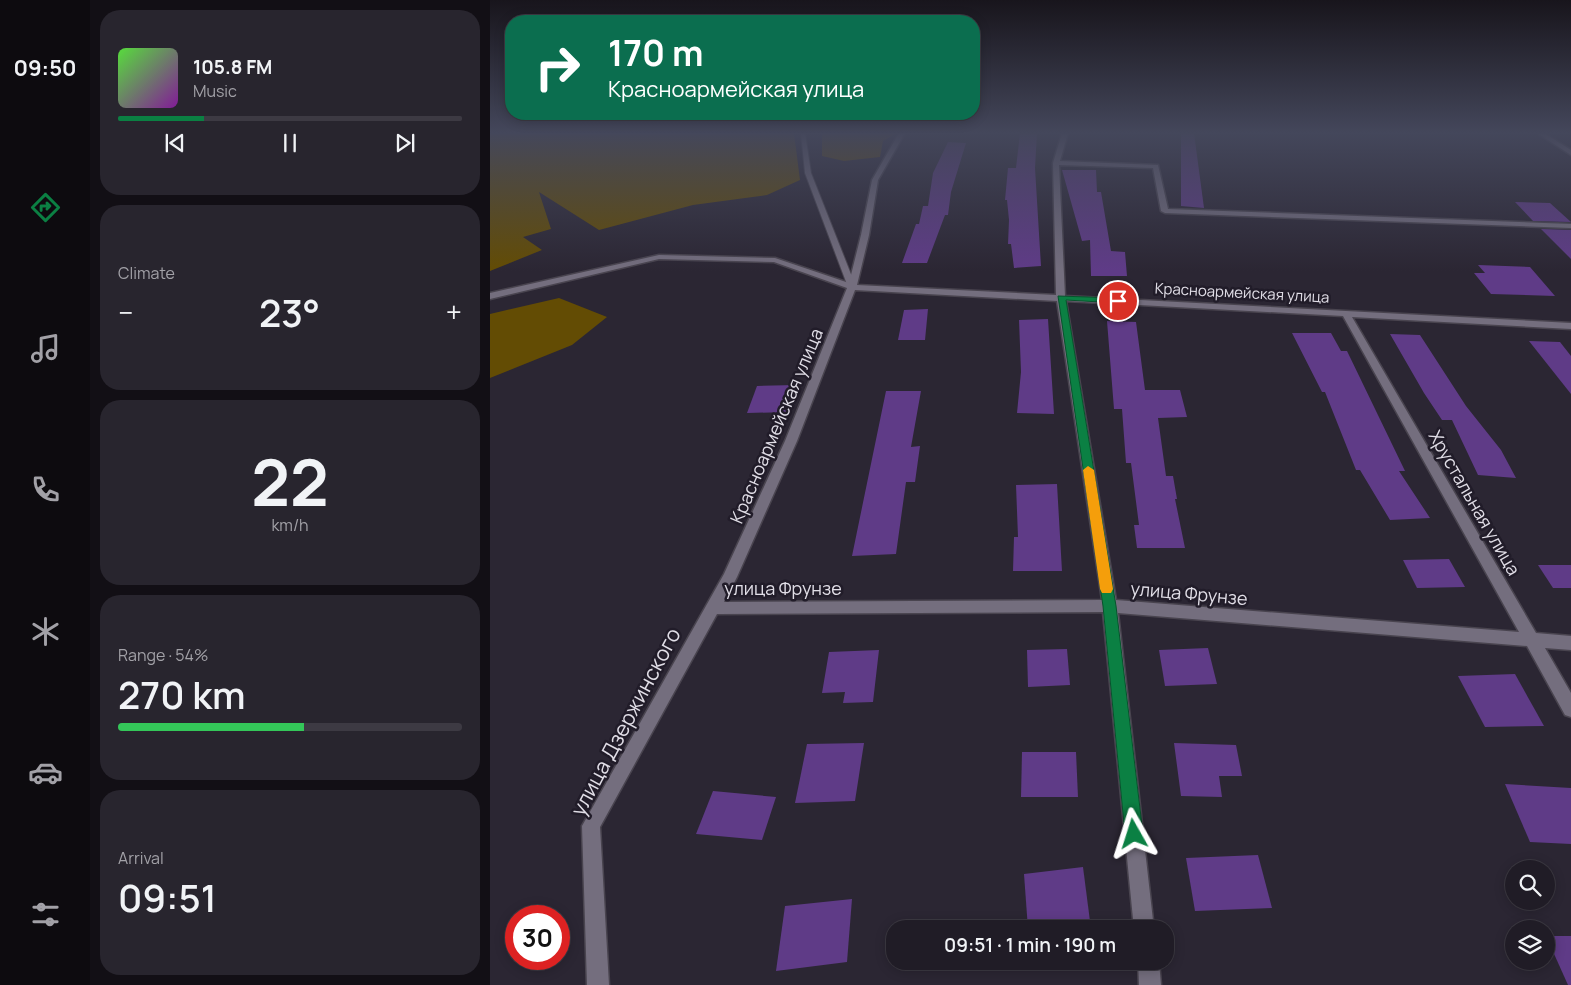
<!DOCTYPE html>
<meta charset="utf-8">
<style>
body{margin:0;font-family:Manrope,sans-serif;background:#28252e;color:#f1f3f6;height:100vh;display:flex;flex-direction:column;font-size:19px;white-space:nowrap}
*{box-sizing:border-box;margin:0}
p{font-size:16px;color:#a2a1a7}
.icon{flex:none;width:28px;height:28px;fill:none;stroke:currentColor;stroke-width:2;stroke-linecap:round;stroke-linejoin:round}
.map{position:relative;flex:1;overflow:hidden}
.side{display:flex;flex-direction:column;gap:10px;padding:10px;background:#120f15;width:400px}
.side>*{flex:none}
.hud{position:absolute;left:15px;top:15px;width:475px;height:105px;border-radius:20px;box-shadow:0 2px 12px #0003,0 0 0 1px #3d3a43;background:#0b6e4f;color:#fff;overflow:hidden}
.tools{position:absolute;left:1015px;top:860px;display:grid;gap:10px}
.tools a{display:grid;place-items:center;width:50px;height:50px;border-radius:50%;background:#201c26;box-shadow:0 2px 12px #0003,0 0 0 1px #3d3a43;font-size:25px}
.speed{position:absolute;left:15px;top:905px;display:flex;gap:10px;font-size:25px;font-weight:700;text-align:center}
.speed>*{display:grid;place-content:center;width:65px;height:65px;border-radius:50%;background:#201c26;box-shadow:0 2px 12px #0003,0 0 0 1px #3d3a43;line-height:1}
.speed .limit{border:8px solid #d22;background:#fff;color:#111}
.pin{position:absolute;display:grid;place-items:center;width:42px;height:42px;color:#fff;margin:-21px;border:2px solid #fff;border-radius:50%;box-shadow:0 1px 5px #0007}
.me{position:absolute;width:55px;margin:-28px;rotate:354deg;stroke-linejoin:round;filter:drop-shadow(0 0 4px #0008)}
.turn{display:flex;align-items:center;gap:18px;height:105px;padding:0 20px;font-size:22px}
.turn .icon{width:65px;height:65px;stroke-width:2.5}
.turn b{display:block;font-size:35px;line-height:42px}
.big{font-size:38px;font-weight:600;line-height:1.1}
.side .widget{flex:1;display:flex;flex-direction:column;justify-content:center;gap:8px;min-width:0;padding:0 18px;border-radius:20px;background:#28252e}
.side .dial{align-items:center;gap:0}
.dial b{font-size:65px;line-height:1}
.song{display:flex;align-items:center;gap:15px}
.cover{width:60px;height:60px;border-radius:8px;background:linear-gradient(135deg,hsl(110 70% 55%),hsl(290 70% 35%))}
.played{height:5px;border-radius:2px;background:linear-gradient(90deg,#0b8043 25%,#3d3a43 25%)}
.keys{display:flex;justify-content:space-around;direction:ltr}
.heat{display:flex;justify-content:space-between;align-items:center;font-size:28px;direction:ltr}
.charge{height:8px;border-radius:4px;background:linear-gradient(90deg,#34c759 54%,#3d3a43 0)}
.trip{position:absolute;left:396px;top:920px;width:288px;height:50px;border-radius:20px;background:#201c26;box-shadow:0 2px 12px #0003,0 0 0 1px #3d3a43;font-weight:600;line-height:50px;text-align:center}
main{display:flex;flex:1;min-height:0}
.menu{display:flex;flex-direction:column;width:90px;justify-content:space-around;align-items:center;background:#0d0b0f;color:#a2a1a7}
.menu .icon{width:35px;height:35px}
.menu .on{color:#0b8043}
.menu b{font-size:22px;color:#f1f3f6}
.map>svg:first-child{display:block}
.green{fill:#634c04}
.building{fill:#5f3b87}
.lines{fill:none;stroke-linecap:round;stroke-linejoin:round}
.service-casing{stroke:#49444f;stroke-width:2}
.minor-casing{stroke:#49444f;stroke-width:3}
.service{fill:#746e7e;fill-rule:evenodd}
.minor{fill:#746e7e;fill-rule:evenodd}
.route{fill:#0b8043;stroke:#07532c}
.slow{fill:#f59e0b}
.labels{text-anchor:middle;stroke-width:5;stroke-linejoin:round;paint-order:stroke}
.far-street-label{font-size:15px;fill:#e1dee7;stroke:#211c29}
.street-label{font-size:18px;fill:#e1dee7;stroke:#211c29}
.near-street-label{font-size:21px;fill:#e1dee7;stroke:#211c29}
</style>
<main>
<nav class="menu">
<b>09:50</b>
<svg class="icon on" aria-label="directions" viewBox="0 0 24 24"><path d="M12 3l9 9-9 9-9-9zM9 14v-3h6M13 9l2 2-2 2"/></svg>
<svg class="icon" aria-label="music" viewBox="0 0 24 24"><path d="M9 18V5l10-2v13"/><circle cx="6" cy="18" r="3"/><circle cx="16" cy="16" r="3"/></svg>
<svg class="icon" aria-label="phone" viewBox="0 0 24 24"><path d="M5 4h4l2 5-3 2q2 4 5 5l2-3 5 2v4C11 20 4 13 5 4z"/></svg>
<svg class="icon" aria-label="climate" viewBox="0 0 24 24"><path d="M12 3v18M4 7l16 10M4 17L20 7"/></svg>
<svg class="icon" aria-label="car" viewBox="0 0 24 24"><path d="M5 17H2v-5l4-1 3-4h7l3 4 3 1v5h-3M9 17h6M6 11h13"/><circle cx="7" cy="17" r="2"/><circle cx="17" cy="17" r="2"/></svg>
<svg class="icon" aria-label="filters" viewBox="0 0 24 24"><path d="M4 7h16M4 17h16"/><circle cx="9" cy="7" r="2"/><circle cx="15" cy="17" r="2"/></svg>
</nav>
<section class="side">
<div class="widget">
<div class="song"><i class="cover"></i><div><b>105.8 FM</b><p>Music</p></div></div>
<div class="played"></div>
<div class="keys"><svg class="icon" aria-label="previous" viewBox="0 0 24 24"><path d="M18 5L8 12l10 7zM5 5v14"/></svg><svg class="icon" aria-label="pause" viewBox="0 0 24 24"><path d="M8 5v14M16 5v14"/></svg><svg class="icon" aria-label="next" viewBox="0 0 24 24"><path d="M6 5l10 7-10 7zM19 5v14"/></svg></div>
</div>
<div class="widget"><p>Climate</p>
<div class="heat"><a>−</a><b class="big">23°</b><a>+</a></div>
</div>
<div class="widget dial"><b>22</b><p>km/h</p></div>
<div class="widget"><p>Range · 54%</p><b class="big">270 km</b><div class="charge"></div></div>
<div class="widget"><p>Arrival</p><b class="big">09:51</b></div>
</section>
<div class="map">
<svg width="1081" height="985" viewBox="0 0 1081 985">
<rect width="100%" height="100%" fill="#2b2633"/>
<!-- green -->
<g class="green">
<path d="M0,133H304L310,180L277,195L203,205L109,230L49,192L61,229L33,237L52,250L0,271Z"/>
<path d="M332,133H407L393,141L390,157L354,161L332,156Z"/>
<path d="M69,298L117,317L82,345L0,378V314Z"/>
</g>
<!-- building -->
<g class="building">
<path d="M530,133H547L545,168L551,266L524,268L521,244H518L519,220L517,200H515L518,168H526Z"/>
<path d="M691,133H704L714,208L691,206Z"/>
<path d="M458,142L476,143L461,192L458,215H455L437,263H412L426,224H429L433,206H438L443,173Z"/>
<path d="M572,170H606L607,192H611L621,251L635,252L637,276H601L600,240L592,241Z"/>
<path d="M1025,202L1060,203L1081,222L1043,221Z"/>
<path d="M1051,229L1081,230V259Z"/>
<path d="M988,265L1040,267L1065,296L1001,294L984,273H995Z"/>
<path d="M438,309L435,340H408L414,310Z"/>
<path d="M558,319L564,414L527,413L531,372L529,320Z"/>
<path d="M617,321L646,322L655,390H690L697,417L668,418L676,476H683L687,499H685L695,548H647L644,525H649L641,463H636L632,409H624Z"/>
<path d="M802,333H841L851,351H857L915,471H909L940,518L900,520L870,470H866L835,392H832Z"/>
<path d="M900,334L930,335L976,406L1011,450L1026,478L988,475L962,420H952L934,393Z"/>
<path d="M1039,341L1070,342L1081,356V394Z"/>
<path d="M306,385L298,412L257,413L267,386Z"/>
<path d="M396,391H431L421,447L430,446L425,482H416L406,554L362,556Z"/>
<path d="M567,484L572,571H523L524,537H528L526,485Z"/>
<path d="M959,559L975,587L927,588L913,560Z"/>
<path d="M1048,565H1081V588H1063Z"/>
<path d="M718,648L727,684L675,686L669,650Z"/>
<path d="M577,649L580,685L538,687L537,650Z"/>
<path d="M389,650L383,702L353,703L355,692L332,693L339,652Z"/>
<path d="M1025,674L1054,726L995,727L968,676Z"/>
<path d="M374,743L365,801L305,803L317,744Z"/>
<path d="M684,743L746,745L752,776H729L732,797L691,796Z"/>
<path d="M532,752H586L588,797H531Z"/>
<path d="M1015,784L1081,788V844L1040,842Z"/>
<path d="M223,791L286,797L272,840L206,834Z"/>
<path d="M768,855L782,908L705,911L696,858Z"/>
<path d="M593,867L601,929H538L534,874Z"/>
<path d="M362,899L357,962L286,971L295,906Z"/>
<path d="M1056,936H1081V985H1078Z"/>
</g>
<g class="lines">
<!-- service casing -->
<g class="service-casing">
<path id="service" d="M311,133H315L321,173L366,287L364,288L358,287L315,173Z"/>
</g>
<!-- minor casing -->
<g class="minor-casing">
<g id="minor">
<path d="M409,133H415L388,180L379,235L367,285L566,295L563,163L572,133H578L570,161L668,165L678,209L1081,224V228L675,213L671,211L663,168L569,165L575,296L1081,323V329L862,317L1046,633L1081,636V650L1055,648L1081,693V717L1075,715L1037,646L628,613L664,929H644L613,612L227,614L110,827L119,985H97L92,826L234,574L295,441L357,288L284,262L169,259L0,299V293L169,255L285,258L359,283L371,235L382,180ZM365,290L567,301L612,600L234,602L247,577L307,441ZM576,301L853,316L1029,632L626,600Z"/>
<path d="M1047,133H1054L1081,150V155Z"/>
<path d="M648,961H669L671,985H649Z"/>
</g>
</g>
<!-- service -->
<use href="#service" class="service"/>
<!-- minor -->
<use href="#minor" class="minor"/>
</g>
<!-- sky -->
<linearGradient id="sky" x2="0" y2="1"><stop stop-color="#18151c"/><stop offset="0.49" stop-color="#44475b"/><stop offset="1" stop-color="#44475b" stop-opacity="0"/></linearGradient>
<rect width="1081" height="271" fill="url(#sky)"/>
<!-- route -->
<path class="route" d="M568,296L628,298L632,301L628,303L576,300L626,606L653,834L650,840L644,842L638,840L635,834L613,606Z"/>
<!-- slow -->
<path class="slow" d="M598,466L604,470L623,589L621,593H612L610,589L593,470Z"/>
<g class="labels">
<!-- far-street labels -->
<g class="far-street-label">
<text transform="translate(752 293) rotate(3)" y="5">Красноармейская улица</text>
</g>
<!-- street labels -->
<g class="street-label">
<text transform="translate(287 426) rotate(-67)" y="6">Красноармейская улица</text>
<text transform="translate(984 503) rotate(60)" y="6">Хрустальная улица</text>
<text x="293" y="595">улица Фрунзе</text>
<text transform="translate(699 594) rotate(5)" y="6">улица Фрунзе</text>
</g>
<!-- near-street labels -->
<g class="near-street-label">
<text transform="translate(136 722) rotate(-62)" y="7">улица Дзержинского</text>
</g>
</g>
</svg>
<div class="tools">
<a><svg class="icon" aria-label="search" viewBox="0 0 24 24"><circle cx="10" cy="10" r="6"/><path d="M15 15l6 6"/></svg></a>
<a><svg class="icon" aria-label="layers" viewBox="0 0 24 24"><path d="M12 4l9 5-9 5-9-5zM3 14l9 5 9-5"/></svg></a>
</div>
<div class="speed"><div class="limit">30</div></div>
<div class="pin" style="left:628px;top:301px;background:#d93025"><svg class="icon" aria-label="arrive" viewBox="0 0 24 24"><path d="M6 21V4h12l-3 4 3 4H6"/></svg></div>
<svg class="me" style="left:644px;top:834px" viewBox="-20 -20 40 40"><path d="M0-17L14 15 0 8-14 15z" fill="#0b8043" stroke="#fff" stroke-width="4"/></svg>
<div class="trip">09:51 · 1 min · 190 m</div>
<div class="hud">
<div class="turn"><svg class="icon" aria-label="right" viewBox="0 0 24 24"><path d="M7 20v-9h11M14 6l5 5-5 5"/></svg><div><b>170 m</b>Красноармейская улица</div></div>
</div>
</div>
</main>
